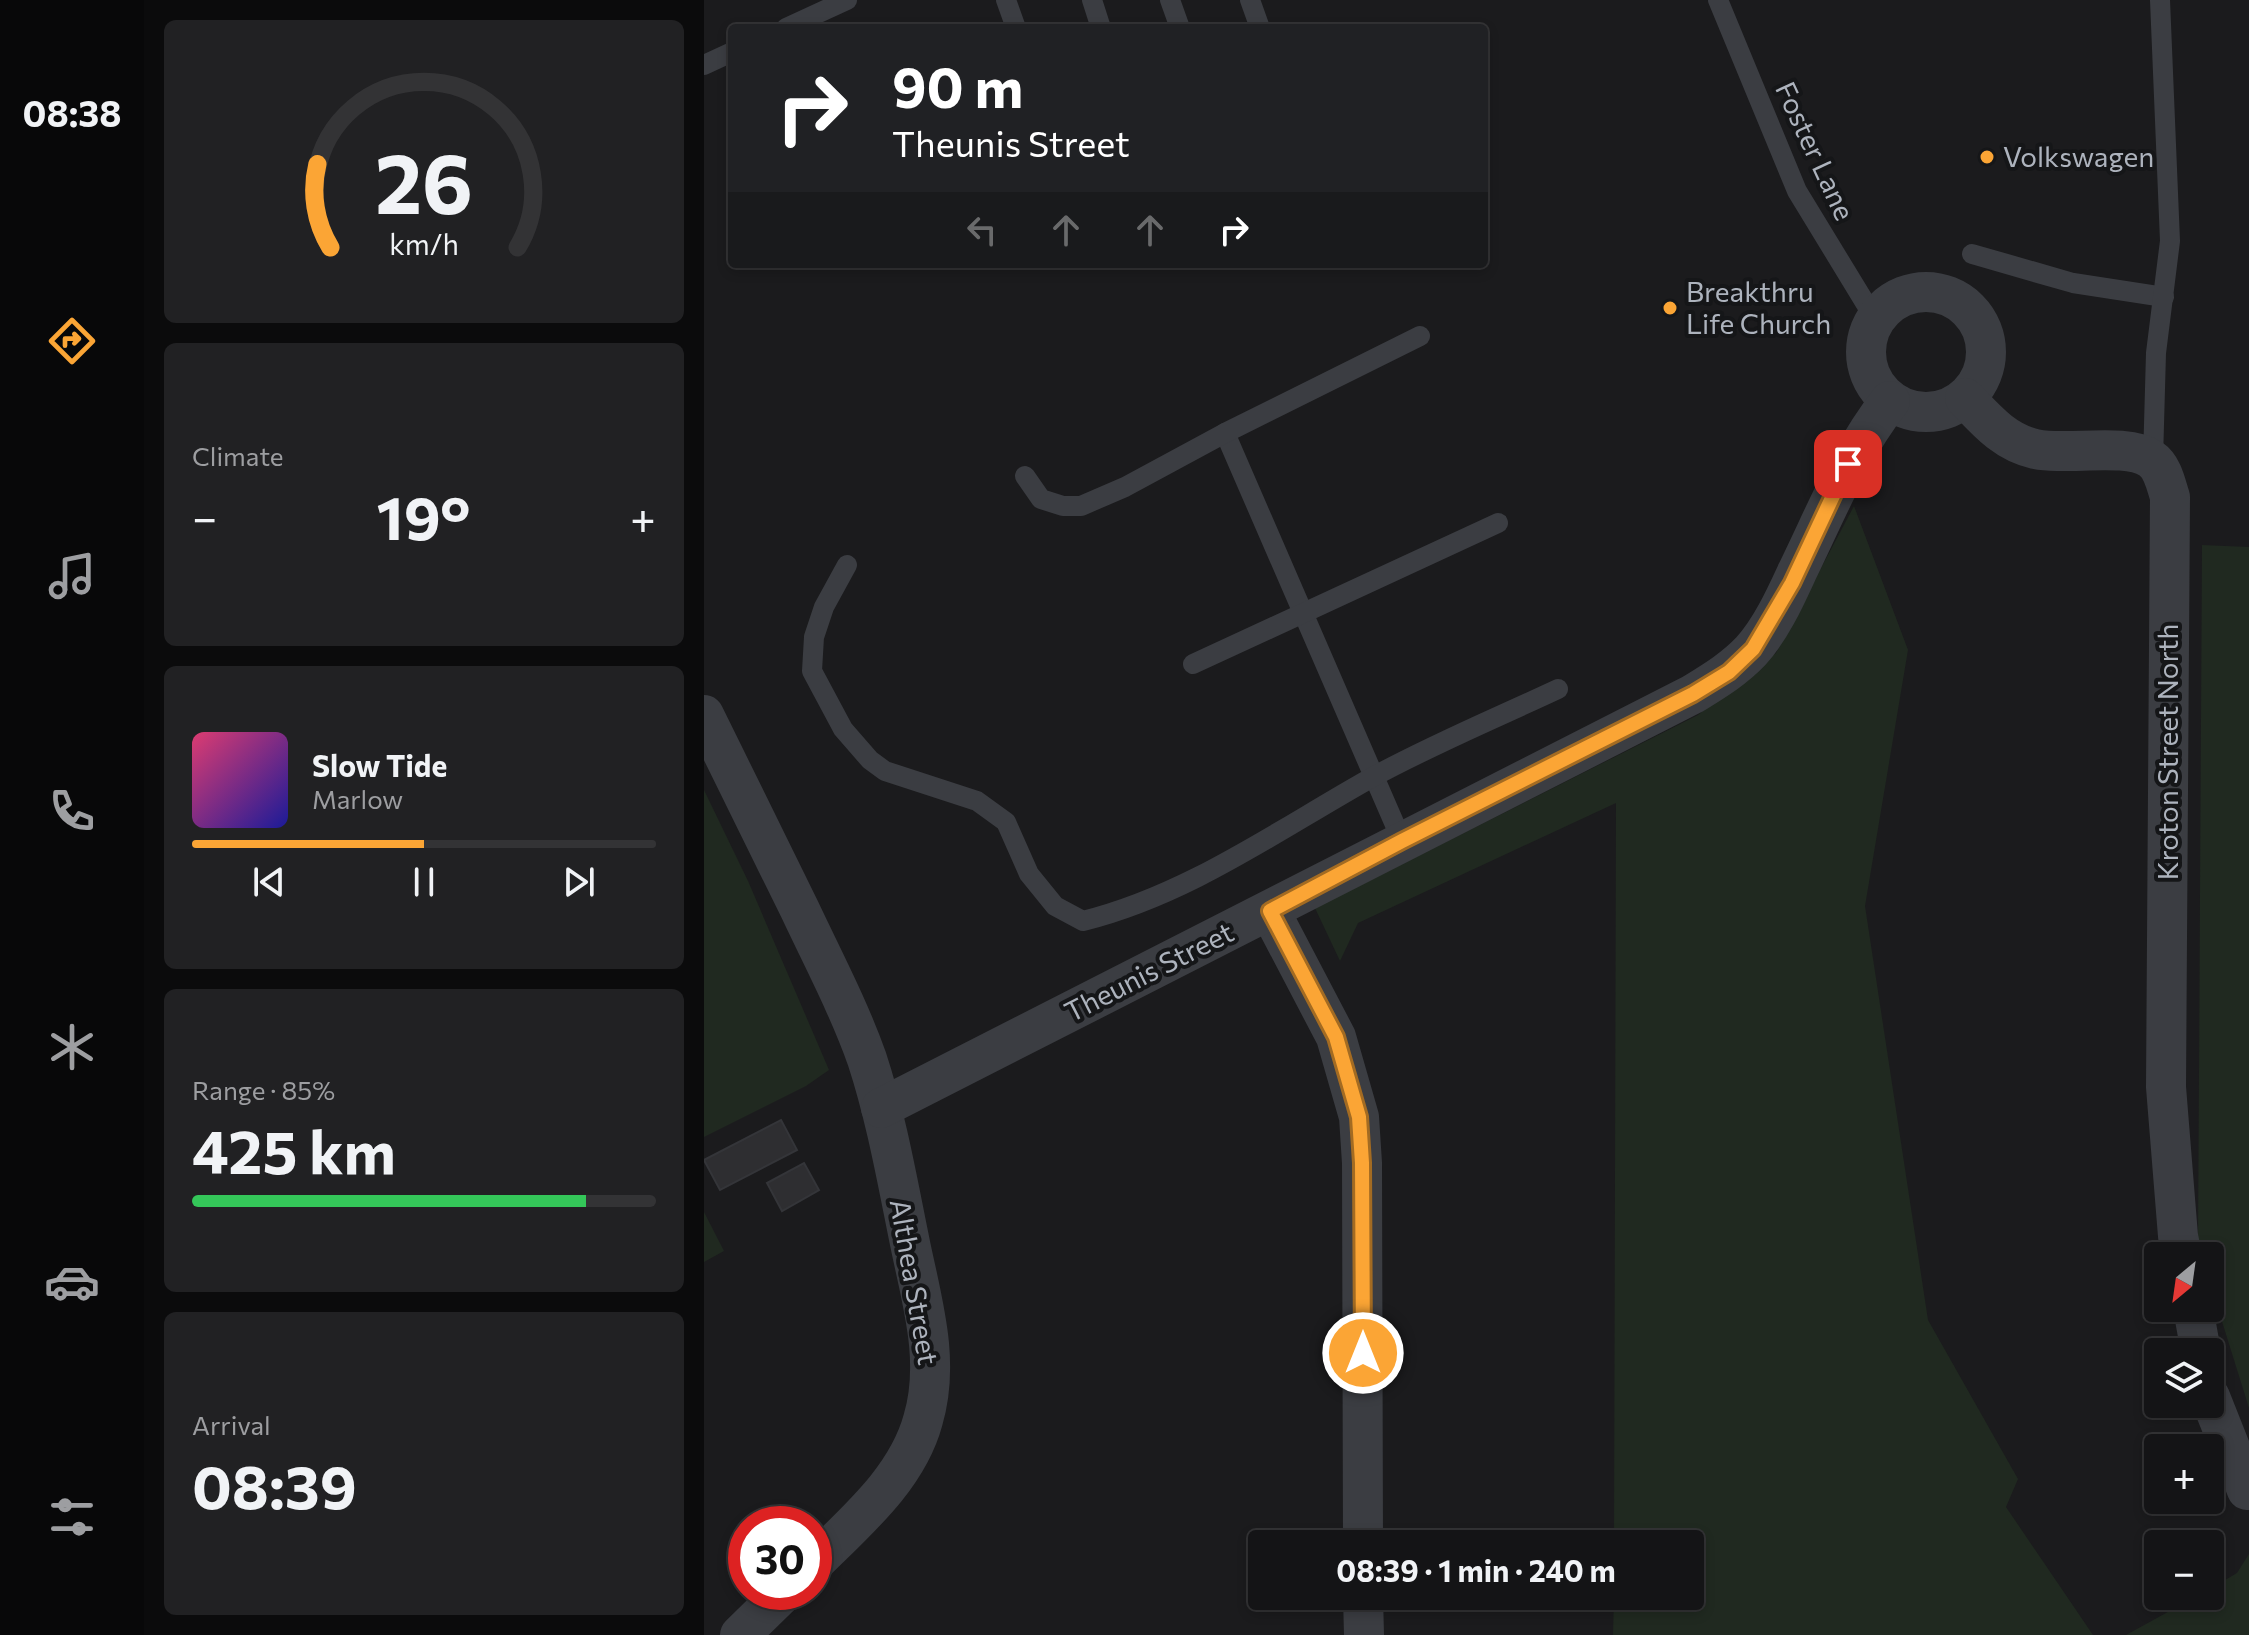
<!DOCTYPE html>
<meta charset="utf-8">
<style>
body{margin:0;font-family:Commissioner,sans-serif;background:#212123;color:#f1f3f6;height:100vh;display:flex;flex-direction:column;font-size:30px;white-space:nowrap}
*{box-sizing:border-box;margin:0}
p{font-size:26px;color:#9d9ea1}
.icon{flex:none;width:44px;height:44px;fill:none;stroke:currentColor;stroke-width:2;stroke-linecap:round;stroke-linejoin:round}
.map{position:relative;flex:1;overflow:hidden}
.sheet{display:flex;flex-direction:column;gap:20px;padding:20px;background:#0b0b0c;width:560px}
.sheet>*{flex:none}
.hud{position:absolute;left:24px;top:24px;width:760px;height:244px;border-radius:8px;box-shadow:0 4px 12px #0003,0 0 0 2px #333335;background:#202124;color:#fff;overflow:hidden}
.needle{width:52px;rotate:209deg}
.buttons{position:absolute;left:1440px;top:1242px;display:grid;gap:16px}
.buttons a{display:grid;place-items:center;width:80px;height:80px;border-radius:8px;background:#141416;box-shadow:0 4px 12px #0003,0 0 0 2px #333335;font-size:40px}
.speed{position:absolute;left:24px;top:1506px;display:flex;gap:16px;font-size:40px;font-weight:700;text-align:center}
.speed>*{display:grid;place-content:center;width:104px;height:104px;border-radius:50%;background:#141416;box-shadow:0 4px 12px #0003,0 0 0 2px #333335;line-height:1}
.speed .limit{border:12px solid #d22;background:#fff;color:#111}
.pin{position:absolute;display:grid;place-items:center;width:68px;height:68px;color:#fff;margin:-34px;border-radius:16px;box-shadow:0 4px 12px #0006}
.me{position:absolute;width:88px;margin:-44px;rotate:0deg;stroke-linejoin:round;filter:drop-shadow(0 0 6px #0008)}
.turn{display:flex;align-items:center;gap:28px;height:168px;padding:0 32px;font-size:36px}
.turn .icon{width:104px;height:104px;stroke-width:2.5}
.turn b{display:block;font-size:56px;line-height:68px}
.lanes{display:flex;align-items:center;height:76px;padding:0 32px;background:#0003;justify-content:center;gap:40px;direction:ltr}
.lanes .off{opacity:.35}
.big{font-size:60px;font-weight:700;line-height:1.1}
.sheet .tile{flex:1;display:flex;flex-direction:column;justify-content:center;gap:12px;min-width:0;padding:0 28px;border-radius:12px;background:#212123}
.sheet .dial{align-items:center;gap:0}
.dial svg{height:208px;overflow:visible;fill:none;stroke:#333335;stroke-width:7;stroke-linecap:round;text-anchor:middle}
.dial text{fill:#f1f3f6;stroke:none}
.song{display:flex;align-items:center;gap:24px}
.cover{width:96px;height:96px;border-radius:12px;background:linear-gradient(135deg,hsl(340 70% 55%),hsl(240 70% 35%))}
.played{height:8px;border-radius:4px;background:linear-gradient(90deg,#fba535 50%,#333335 50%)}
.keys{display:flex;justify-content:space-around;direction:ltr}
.heat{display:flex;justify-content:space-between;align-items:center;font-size:44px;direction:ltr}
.charge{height:12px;border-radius:6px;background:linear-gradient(90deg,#34c759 85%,#333335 0)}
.trip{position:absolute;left:544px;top:1530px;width:456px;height:80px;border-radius:8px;background:#141416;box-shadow:0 4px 12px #0003,0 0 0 2px #333335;font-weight:700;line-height:80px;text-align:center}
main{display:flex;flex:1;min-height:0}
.menu{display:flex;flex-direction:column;width:144px;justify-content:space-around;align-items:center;background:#080809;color:#9d9ea1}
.menu .icon{width:56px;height:56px}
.menu .active{color:#fba535}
.menu b{font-size:36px;color:#f1f3f6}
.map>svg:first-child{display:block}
.green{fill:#202920}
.building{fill:#2e2e31;stroke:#343539;stroke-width:2}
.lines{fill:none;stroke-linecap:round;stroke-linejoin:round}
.lane{stroke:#3b3d42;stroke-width:20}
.street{stroke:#3b3d42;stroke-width:40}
.route-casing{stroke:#a36b22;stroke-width:20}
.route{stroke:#fba535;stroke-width:14}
.poi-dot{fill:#fba535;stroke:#151618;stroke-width:3}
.labels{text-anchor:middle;stroke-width:8;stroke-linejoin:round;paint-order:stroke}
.street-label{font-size:28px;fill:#adb3bd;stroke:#151618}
.poi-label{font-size:28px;fill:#adb3bd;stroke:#151618;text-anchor:start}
</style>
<main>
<nav class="menu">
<b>08:38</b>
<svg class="icon active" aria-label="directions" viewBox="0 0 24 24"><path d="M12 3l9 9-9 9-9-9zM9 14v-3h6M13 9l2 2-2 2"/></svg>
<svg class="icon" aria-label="music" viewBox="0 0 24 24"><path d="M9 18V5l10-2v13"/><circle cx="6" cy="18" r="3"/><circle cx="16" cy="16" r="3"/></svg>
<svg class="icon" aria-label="phone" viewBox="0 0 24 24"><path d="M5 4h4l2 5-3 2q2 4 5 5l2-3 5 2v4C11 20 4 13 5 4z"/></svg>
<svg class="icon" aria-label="climate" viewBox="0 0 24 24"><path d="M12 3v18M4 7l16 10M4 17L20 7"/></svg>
<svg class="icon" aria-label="car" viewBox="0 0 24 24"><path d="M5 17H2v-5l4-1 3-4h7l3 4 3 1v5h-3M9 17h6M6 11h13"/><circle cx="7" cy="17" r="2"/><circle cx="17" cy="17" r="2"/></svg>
<svg class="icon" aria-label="filters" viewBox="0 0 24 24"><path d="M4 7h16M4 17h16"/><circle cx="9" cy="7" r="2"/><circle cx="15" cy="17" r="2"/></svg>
</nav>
<section class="sheet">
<div class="tile dial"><svg viewBox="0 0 100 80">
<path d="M14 69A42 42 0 1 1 86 69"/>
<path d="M14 69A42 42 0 0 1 9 37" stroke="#fba535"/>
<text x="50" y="56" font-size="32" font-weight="700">26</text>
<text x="50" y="72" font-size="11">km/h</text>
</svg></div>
<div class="tile"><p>Climate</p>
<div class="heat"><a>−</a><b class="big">19°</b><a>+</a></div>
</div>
<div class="tile">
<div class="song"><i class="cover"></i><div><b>Slow Tide</b><p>Marlow</p></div></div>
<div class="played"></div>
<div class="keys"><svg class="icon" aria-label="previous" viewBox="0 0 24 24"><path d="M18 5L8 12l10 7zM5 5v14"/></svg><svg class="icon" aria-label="pause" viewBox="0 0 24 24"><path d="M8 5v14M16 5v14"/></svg><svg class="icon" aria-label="next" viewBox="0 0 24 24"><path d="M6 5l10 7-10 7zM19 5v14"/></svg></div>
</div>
<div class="tile"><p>Range · 85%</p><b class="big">425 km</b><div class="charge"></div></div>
<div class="tile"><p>Arrival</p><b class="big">08:39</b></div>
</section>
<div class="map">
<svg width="1545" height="1635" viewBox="0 0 1545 1635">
<rect width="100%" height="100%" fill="#1b1b1d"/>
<!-- green -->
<g class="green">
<path d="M1150,506L1204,650L1161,906L1224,1320L1314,1479L1302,1507L1389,1635H909L910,1596H986V1544H910L912,803L654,923L636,961L611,908L994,715L1072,653Z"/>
<path d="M1498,545L1545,547V1408L1506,1283V1256H1498L1494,1244Z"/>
<path d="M0,790L44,881L125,1070L102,1086L0,1137Z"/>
<path d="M0,1212L20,1251L0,1262Z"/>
<path d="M1545,1554V1635H1422L1493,1596H1506V1589L1533,1573Z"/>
</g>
<!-- building -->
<g class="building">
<path d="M77,1120L93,1150L16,1190L0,1160Z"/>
<path d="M100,1163L115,1190L78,1211L63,1183Z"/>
</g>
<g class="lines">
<!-- lane -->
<g class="lane">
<path d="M302,0L312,28"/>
<path d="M388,0L397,28"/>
<path d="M466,0L476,28"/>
<path d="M546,0L556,28"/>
<path d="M1014,0L1093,191L1171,319"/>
<path d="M82,28L143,0"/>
<path d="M0,65L28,52"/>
<path d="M1268,254L1369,283L1460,297"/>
<path d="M521,433L698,841"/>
<path d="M1449,460L1452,353L1466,241L1456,0"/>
<path d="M321,476L337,499L359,506H377L421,487L521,433L716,336"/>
<path d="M143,565L120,607L110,637L108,671L139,729L166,760L181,771L273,801L302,822L325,874L351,906L379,921C484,895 574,830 667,778C727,745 792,718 854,689"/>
<path d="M489,664L794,523"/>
</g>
<!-- street -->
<g class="street">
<circle cx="1222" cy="352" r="60"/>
<path d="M1261,398C1282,420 1300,442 1331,449C1363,456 1422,442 1447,459C1459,467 1462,485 1466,497L1462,1087L1474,1236L1478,1256"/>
<path d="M0,715C32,780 64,845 96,910C119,959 145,1008 163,1059C183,1120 194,1185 207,1248C219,1305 236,1362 219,1420C203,1479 151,1522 110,1563"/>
<path d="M566,911L632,1037L655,1117L658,1163L659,1544"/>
<path d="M177,1108L989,694C1010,681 1030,669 1047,651C1067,629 1081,598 1093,572C1122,513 1145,453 1186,401"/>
<path d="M1489,1308L1497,1352"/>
<path d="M1506,1397L1543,1490"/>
<path d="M659,1596L660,1635"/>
<path d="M36,1635L80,1592"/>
</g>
</g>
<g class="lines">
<!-- route casing -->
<g class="route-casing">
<path id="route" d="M659,1353L658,1163L655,1117L632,1037L566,911L698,841L989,694L1025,672L1049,649L1088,583L1144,464"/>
</g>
<!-- route -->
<use href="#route" class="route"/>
</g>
<!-- markers -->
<g class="poi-dot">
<circle cx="1283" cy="157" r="8"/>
<circle cx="966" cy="308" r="8"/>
</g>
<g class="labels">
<!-- street labels -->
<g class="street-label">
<text transform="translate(1111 151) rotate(65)" y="10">Foster Lane</text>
<text transform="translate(1464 752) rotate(-90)" y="10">Kroton Street North</text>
<text transform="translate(445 972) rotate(-27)" y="10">Theunis Street</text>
<text transform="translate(210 1282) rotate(80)" y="10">Althea Street</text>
</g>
<!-- poi labels -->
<g class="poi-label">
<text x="1299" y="167">Volkswagen</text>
<text x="982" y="302">Breakthru<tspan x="982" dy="32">Life Church</tspan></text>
</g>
</g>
</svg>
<div class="buttons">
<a><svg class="needle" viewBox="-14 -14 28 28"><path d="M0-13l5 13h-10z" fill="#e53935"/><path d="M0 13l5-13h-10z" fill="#9d9ea1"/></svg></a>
<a><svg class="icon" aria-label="layers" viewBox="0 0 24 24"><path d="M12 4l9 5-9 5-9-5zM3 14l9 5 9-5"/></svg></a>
<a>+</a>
<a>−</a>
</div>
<div class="speed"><div class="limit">30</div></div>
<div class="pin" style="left:1144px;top:464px;background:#d93025"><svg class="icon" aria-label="arrive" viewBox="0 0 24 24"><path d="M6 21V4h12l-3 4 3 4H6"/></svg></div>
<svg class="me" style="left:659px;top:1353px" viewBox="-20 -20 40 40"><circle r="17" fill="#fba535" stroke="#fff" stroke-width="3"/><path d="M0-11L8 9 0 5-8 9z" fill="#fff"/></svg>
<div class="trip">08:39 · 1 min · 240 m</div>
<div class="hud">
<div class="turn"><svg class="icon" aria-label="right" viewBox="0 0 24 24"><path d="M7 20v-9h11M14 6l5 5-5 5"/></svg><div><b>90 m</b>Theunis Street</div></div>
<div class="lanes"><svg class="icon off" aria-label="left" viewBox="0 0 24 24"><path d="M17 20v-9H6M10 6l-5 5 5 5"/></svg><svg class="icon off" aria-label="ahead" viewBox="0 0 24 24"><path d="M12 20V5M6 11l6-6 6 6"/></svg><svg class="icon off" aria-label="ahead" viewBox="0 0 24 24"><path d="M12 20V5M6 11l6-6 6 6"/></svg><svg class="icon" aria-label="right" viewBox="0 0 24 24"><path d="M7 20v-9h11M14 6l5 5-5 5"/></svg></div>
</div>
</div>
</main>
